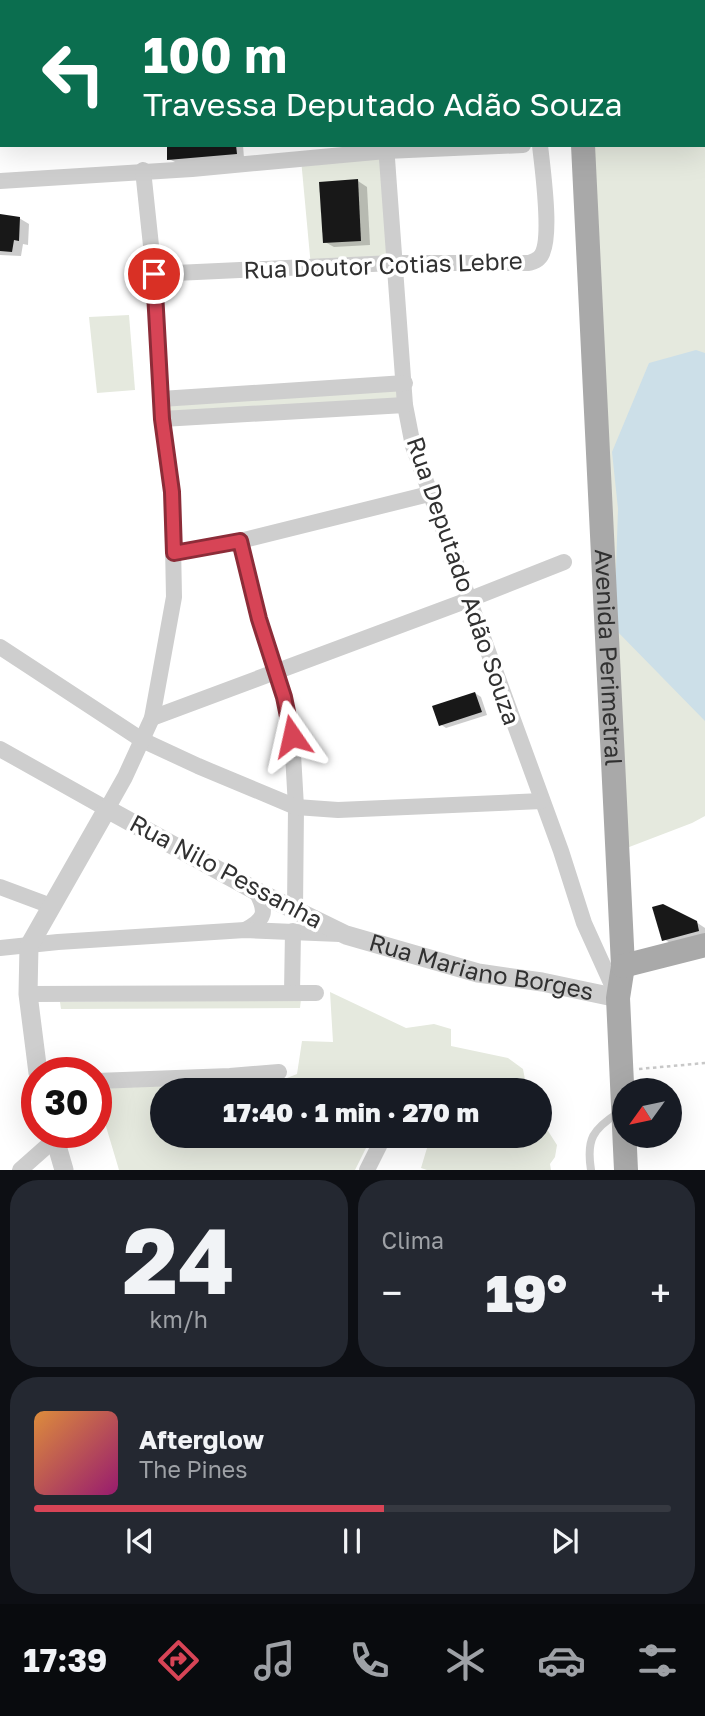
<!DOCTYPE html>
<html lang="pt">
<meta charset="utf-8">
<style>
body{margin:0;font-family:"Golos Text",sans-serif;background:#242831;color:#f1f3f6;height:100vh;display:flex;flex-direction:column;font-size:26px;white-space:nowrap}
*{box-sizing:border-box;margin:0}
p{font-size:23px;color:#9ea1a6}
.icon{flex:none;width:38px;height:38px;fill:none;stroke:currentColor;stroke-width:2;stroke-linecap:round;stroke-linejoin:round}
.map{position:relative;height:1170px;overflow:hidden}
.side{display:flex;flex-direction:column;gap:10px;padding:10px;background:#0d0f14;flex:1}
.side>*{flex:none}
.banner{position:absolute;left:0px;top:0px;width:705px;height:147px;box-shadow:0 7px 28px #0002;background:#0b6e4f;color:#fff;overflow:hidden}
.needle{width:46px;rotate:237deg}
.controls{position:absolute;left:612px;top:1078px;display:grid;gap:14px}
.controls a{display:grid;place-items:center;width:70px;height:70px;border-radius:50%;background:#171b24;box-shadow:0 7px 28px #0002;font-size:35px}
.speed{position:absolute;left:21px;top:1057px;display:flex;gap:14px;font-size:35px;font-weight:700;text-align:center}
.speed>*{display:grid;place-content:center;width:91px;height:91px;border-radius:50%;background:#171b24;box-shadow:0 7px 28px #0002;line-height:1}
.speed .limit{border:10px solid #d22;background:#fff;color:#111}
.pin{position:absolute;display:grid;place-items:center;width:60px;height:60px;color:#fff;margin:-30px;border:4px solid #fff;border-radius:50%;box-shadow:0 2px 7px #0007}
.me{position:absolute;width:77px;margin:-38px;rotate:349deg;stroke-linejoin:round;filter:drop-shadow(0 0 5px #0008)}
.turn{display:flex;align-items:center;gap:24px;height:147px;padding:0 28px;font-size:32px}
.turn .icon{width:91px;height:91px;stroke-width:2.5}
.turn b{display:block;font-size:49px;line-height:60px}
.big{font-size:52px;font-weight:800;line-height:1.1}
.side .tile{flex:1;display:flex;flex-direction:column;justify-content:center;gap:10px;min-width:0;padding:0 24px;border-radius:28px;background:#242831}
.side .dial{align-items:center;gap:0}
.dial b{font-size:91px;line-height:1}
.song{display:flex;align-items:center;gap:21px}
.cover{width:84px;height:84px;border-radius:10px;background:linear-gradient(135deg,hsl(30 70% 55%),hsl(320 70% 35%))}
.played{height:7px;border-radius:4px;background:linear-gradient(90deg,#d74456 55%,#363941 55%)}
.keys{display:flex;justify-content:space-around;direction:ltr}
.heat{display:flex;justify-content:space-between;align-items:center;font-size:38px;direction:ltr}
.side .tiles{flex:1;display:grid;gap:10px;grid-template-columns:1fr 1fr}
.tile:last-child{grid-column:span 2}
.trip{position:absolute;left:150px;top:1078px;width:402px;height:70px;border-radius:35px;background:#171b24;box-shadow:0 7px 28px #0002;font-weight:800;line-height:70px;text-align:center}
.tabs{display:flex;height:112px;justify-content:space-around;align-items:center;background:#090b0e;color:#9ea1a6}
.tabs .icon{width:49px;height:49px}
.tabs .current{color:#d74456}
.tabs b{font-size:32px;color:#f1f3f6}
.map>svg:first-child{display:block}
.green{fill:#e5e9de}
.water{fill:#ccdfe8}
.shadow{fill:#0003}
.building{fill:#181818}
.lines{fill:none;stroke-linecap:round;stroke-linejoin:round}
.path{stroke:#c8c8c8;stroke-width:2.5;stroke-dasharray:3.5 3.5;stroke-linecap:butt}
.service{stroke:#cecece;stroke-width:8}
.minor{stroke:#cecece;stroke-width:16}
.tertiary{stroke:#cecece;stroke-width:19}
.primary{stroke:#a9a9a9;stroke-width:24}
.route-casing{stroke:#8c2c38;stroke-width:18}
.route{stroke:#d74456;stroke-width:12}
.labels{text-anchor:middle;stroke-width:7;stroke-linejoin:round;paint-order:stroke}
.street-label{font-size:24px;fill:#313131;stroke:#fff}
</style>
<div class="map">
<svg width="705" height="1170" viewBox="0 0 705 1170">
<rect width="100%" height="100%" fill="#fff"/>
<!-- green -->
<g class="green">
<path d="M588,0H705V816L692,823L624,849L594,145H704V2Z"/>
<path d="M386,151L393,263L311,267L301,159Z"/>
<path d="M129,315L135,390L97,393L89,317Z"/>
<path d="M405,383V405L162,419L161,399Z"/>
<path d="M330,992L406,1028L434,1024L451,1029V1046L508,1058L523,1069L527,1090H163V1136H372L355,1170H119L96,1093V1085L287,1078L297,1074L302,1041L333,1042Z"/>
<path d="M301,999L300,1008L61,1009L60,1002Z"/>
<path d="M541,1120L557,1145L555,1157L550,1164L551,1170H427L421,1168L430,1138L428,1136H541Z"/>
</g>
<!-- water -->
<g class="water">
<path d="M0,0H277L2,2V10Z"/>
<path d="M696,350L705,353V721L614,628L618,509L612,452L649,363Z"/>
</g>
<!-- shadow -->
<g class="shadow">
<path d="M168,145H243L244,158L177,163L169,159Z"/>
<path d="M358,181L367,187L370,245L334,247L325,242Z"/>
<path d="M0,216L19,218L29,224L28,245L23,244L21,256L0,255Z"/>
<path d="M475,693L481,697L487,715L446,728L440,724Z"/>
<path d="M696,922L705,928V937L673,945L664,939Z"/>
</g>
<!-- building -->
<g class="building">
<path d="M167,145H236L237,154L167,160Z"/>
<path d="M358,179L361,241L323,243L319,182Z"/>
<path d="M0,214L20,217L19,241L14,240L12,252L0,251Z"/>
<path d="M475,692L482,712L439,726L432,706Z"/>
<path d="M663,904L697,921L699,931L662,941L652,907Z"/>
</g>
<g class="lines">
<!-- path -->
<g class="path">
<path d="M0,32H2"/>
<path d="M639,1069L705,1063"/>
</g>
<!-- service -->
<path class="service" d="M591,1170C586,1139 593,1129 618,1113"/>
<!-- minor -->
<g class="minor">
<path d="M386,145L405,405L413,446L561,851L584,923L617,996"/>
<path d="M0,181L192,169L386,151L523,145"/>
<path d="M154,274L393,263H529C532,262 536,261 539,258C554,245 542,166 540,145"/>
<path d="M161,399L405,383"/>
<path d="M162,419L405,405"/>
<path d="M240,541L259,619L284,697L292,736L296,807L295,909"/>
<path d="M174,553L240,541L429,494"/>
<path d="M0,647L142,740L198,766L296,807L338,810L542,801"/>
<path d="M152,718L468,600L564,562"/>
<path d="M0,749L107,809L125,777L152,718L174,597L172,492L162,419L154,274L143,170"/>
<path d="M0,887L51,906"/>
<path d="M245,930C266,919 267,912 256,891"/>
<path d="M0,948L58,942L245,930L340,934"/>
<path d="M292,993L293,931"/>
<path d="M28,994L316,993"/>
<path d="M96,1081L230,1076L279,1072"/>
<path d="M20,1170L55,1139"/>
<path d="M367,1170L384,1136"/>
</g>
<!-- tertiary -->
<g class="tertiary">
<path id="s1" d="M38,1073L28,994L29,946L107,809L256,891L346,935L478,973L542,982L618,998"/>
<path d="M53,1132L64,1170"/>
</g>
<!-- primary -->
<g class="primary">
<path d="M577,0V2"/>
<path id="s2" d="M583,145L623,966L618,998L626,1170"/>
<path d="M623,966L705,945"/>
</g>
</g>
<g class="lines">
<!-- route casing -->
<g class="route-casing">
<path id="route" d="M154,274L162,419L172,492L174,553L240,541L259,619L284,697L292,736"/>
</g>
<!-- route -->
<use href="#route" class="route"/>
</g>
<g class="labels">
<!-- street labels -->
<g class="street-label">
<text transform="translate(383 266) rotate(-2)" y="8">Rua Doutor Cotias Lebre</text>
<text transform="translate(463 581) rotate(71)" y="8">Rua Deputado Adão Souza</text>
<text dy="8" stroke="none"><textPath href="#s2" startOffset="513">Avenida Perimetral</textPath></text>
<text transform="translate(226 872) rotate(28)" y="8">Rua Nilo Pessanha</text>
<text dy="8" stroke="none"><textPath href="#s1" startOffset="695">Rua Mariano Borges</textPath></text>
</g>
</g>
</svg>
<div class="controls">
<a><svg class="needle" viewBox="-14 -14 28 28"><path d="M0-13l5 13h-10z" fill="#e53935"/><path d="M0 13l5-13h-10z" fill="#9ea1a6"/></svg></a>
</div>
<div class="speed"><div class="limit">30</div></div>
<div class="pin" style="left:154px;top:274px;background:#d93025"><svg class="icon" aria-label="arrive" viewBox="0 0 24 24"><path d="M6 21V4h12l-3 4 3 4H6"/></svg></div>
<svg class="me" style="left:292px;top:736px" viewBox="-20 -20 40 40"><path d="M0-17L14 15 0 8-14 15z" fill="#d74456" stroke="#fff" stroke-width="4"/></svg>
<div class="trip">17:40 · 1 min · 270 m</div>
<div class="banner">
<div class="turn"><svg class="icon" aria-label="left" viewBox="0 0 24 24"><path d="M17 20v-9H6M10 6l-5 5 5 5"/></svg><div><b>100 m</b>Travessa Deputado Adão Souza</div></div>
</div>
</div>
<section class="side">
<div class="tiles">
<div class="tile dial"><b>24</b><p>km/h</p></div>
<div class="tile"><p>Clima</p>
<div class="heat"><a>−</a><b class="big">19°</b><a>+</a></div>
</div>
<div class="tile">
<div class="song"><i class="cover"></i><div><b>Afterglow</b><p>The Pines</p></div></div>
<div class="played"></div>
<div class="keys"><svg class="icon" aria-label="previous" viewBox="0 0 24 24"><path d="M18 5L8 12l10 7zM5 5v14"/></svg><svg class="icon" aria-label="pause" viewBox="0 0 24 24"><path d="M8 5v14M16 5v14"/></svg><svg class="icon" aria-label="next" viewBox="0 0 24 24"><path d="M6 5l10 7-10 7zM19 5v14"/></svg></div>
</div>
</div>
</section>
<nav class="tabs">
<b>17:39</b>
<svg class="icon current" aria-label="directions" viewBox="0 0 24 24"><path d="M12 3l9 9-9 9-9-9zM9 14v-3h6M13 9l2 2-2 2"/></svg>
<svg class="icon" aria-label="music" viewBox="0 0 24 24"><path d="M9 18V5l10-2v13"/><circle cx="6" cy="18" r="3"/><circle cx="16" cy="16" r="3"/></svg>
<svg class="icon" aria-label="phone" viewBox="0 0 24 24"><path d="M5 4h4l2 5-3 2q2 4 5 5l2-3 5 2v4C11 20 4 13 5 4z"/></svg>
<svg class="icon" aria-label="climate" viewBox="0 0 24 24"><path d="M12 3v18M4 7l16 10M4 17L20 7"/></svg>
<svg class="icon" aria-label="car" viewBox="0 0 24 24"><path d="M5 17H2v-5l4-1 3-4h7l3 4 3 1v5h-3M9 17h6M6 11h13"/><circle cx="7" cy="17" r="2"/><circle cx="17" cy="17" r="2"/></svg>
<svg class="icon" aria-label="filters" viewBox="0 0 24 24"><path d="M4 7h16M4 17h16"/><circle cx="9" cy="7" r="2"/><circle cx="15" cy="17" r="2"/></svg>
</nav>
